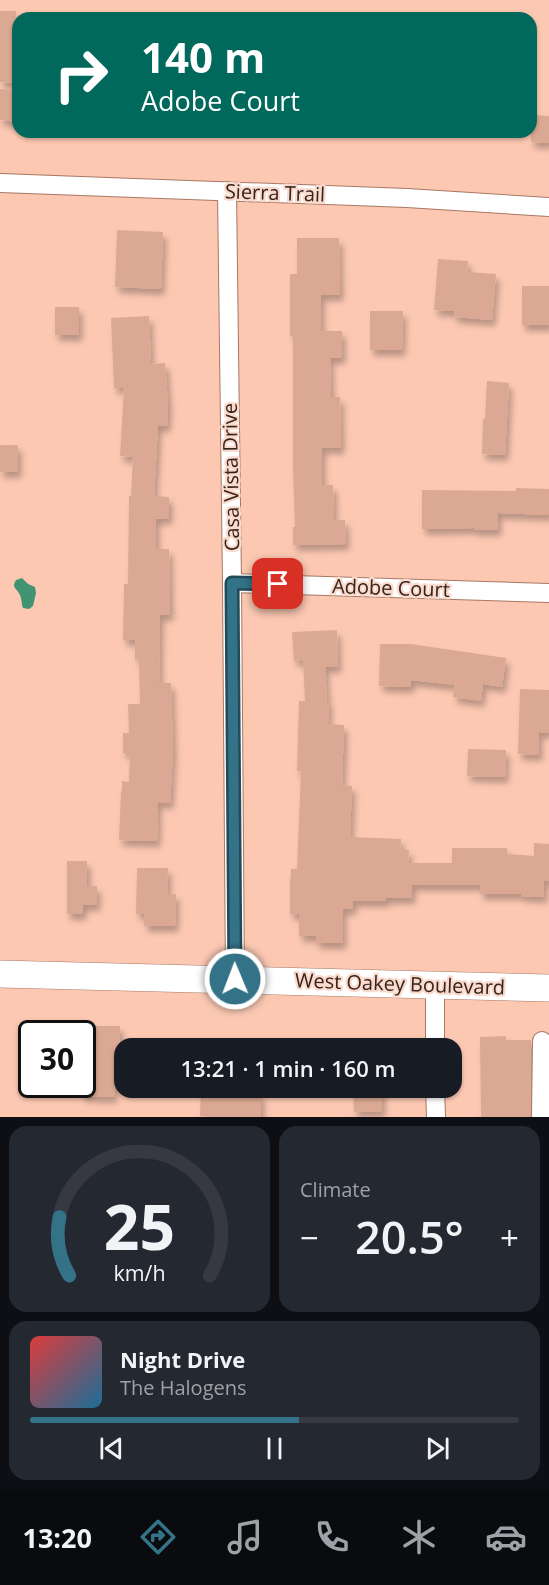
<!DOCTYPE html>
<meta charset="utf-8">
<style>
body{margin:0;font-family:"Open Sans",sans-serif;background:#242831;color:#f1f3f6;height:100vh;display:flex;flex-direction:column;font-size:22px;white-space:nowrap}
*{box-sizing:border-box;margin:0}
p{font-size:20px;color:#9ea1a6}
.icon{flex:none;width:33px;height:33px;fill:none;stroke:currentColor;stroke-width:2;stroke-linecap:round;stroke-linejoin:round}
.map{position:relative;height:1117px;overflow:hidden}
.drawer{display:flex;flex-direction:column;gap:9px;padding:9px;background:#0d0f14;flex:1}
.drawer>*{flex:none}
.banner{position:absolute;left:12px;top:12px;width:525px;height:126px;border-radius:18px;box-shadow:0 2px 4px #0004;background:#00695c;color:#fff;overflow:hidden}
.speed{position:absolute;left:18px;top:1020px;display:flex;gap:12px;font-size:30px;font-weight:700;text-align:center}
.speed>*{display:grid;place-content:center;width:78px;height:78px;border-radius:50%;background:#171b24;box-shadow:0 2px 4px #0004;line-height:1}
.speed .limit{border:3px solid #111;border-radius:9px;background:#fff;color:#111}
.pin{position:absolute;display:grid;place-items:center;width:51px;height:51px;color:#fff;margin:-26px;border-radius:12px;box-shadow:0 3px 9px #0006}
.me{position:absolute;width:66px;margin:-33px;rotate:359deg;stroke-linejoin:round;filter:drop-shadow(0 0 4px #0008)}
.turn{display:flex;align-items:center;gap:21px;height:126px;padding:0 30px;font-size:27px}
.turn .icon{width:78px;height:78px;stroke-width:2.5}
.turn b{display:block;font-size:42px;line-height:51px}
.big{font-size:45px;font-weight:600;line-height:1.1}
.drawer .widget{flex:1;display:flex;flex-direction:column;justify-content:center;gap:9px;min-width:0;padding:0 21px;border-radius:18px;background:#242831}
.drawer .dial{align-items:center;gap:0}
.dial svg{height:156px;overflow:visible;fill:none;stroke:#363941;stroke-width:7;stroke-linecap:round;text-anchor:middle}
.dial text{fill:#f1f3f6;stroke:none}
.song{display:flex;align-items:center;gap:18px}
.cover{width:72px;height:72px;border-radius:9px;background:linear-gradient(135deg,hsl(0 70% 55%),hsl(200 70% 35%))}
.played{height:6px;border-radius:3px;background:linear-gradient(90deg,#347287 55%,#363941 55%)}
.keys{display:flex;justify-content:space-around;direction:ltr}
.heat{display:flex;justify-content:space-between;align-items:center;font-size:33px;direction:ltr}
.drawer .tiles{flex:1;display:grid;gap:9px;grid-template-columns:1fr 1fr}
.widget:last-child{grid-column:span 2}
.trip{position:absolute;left:114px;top:1038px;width:348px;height:60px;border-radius:18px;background:#171b24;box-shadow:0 2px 4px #0004;font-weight:600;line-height:60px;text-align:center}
.tabs{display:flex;height:96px;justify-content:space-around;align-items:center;background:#090b0e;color:#9ea1a6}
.tabs .icon{width:42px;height:42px}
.tabs .selected{color:#347287}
.tabs b{font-size:27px;color:#f1f3f6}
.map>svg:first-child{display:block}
.water{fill:#409472}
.building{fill:#dba993;filter:url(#shadow)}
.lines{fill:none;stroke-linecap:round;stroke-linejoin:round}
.minor-casing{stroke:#a87864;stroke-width:20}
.secondary-casing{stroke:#a87864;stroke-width:28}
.minor{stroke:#fff;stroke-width:18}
.secondary{stroke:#fff;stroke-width:27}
.route-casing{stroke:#224a58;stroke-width:15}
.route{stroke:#347287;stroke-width:10}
.labels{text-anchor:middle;stroke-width:4.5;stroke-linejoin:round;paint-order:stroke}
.street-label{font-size:20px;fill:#36231a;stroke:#fadacd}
</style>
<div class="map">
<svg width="549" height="1117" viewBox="0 0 549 1117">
<defs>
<filter id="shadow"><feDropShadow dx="3.5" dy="6" stdDeviation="3" flood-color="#0004"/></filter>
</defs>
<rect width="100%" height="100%" fill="#fcc8b2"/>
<!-- water -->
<path class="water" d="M22,578L28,584L35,587L36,593L33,606L29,609L23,608C21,604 22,599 20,595C17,588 11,588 16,580Z"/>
<!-- building -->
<g class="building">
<path d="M0,11H16L12,83L0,82Z"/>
<path d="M0,89L18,90V122L0,120Z"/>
<path d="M531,115L549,116V143L531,142Z"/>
<path d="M117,230L163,232L161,289L115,287Z"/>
<path d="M297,238H339L340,295H321V331H342V358H330L331,397H340L341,448H322V485H333L334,520H345L346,544L293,545V527H295L293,468V336H290V274H297Z"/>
<path d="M438,259L468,261L467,272L496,274L492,320L454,317V311L434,310Z"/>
<rect x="522" y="286" width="27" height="39"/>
<rect x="55" y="307" width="24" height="28"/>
<path d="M370,311H403L402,350H370Z"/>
<path d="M149,316L151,364L165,363L168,403L167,426H158L154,496L169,497V518L156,519V549H169L170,615H160L159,683H171L173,752L170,803L158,802L157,841L119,840L121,791H122V781L129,782L130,753H123V733H129L128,704H140L139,659H135V640H123L124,584H128L129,496H131L133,457L120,456L124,388H114L111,318Z"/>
<path d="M487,381L509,383L505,455L482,454L483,419H485Z"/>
<rect x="0" y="445" width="18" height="27"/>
<path d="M516,488L549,489V515L498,513V530H474V528L422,529V490L516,491Z"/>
<path d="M337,630L338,667H325L327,702H329L328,724L344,725L342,785L352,786L350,837L401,839L400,850H409L408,863H452V848H507V854L534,856V843L549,844V881H544V897L521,896V894H480V885H412V898H386V901H353V909H343V943H316V936H299V914H290V885L291,869H297L301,771H297L299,701H305L303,660L294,661L292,632Z"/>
<path d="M380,644H411L506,658L502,687L483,684L481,701L453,697L455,685L411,680V687L379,686Z"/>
<path d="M520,689L549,690V733L539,732V755L518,754Z"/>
<path d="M468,749L506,750L505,777L467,776Z"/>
<path d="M67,861H87V886H97V905H83V914H67Z"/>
<path d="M137,868H168L167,894H176L175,926H144V914H136Z"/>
<path d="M82,1026H120V1044H124V1070H115L114,1097L82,1096Z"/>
<path d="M506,1036V1040H531L530,1117H481L480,1037Z"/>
<path d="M201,1088H241V1093H261V1117L200,1116Z"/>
<path d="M353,1088H382V1111L354,1112Z"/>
</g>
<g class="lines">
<!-- minor casing -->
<g class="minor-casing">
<g id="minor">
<path d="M0,183L407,198L549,207"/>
<path d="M227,191L232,583L235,979"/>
<path d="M232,583L549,593"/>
<path d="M435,985V1048"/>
<path d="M435,1088L436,1117"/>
<path d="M541,1117L542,1041"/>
</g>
</g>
<!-- secondary casing -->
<g class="secondary-casing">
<path id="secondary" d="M0,974L549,988"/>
</g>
<!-- minor -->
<use href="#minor" class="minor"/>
<!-- secondary -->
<use href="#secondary" class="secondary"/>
</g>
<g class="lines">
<!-- route casing -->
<g class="route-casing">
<path id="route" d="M235,979L232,583L278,584"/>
</g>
<!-- route -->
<use href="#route" class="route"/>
</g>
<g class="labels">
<!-- street labels -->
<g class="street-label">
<text transform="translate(275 193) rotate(2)" y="7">Sierra Trail</text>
<text transform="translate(231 477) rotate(-91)" y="7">Casa Vista Drive</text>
<text transform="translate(391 588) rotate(2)" y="7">Adobe Court</text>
<text transform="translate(400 984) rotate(2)" y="7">West Oakey Boulevard</text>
</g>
</g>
</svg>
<div class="speed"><div class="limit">30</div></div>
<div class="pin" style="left:278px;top:584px;background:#d93025"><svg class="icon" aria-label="arrive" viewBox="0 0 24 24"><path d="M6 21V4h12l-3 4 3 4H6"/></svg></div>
<svg class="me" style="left:235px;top:979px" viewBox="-20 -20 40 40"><circle r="17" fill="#347287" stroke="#fff" stroke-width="3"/><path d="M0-11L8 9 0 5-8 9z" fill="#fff"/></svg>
<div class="trip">13:21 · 1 min · 160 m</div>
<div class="banner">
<div class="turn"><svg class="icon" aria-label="right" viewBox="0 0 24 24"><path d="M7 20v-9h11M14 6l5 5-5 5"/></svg><div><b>140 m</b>Adobe Court</div></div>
</div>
</div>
<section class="drawer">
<div class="tiles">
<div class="widget dial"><svg viewBox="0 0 100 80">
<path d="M14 69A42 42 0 1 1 86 69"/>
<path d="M14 69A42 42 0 0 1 9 39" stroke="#347287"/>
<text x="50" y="56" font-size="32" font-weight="700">25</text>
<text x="50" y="72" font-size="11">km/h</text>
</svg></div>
<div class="widget"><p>Climate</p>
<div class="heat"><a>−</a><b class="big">20.5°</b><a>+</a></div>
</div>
<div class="widget">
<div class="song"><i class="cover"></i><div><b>Night Drive</b><p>The Halogens</p></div></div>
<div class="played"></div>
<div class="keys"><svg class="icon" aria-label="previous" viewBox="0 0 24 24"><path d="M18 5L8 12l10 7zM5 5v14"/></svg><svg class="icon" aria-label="pause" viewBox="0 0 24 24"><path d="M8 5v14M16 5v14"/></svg><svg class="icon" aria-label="next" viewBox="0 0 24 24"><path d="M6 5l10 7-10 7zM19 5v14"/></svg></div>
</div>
</div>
</section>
<nav class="tabs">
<b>13:20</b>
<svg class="icon selected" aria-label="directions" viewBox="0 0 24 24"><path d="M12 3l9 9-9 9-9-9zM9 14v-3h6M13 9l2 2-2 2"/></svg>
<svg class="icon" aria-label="music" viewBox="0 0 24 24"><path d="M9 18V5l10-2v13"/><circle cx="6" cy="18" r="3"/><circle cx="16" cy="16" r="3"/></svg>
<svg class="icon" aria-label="phone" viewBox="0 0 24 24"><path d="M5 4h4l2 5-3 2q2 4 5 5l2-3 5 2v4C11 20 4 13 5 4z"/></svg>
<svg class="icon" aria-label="climate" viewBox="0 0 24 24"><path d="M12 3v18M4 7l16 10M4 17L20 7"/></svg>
<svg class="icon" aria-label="car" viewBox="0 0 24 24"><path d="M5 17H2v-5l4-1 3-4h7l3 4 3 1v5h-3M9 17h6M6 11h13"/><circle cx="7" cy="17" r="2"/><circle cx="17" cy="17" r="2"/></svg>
</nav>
